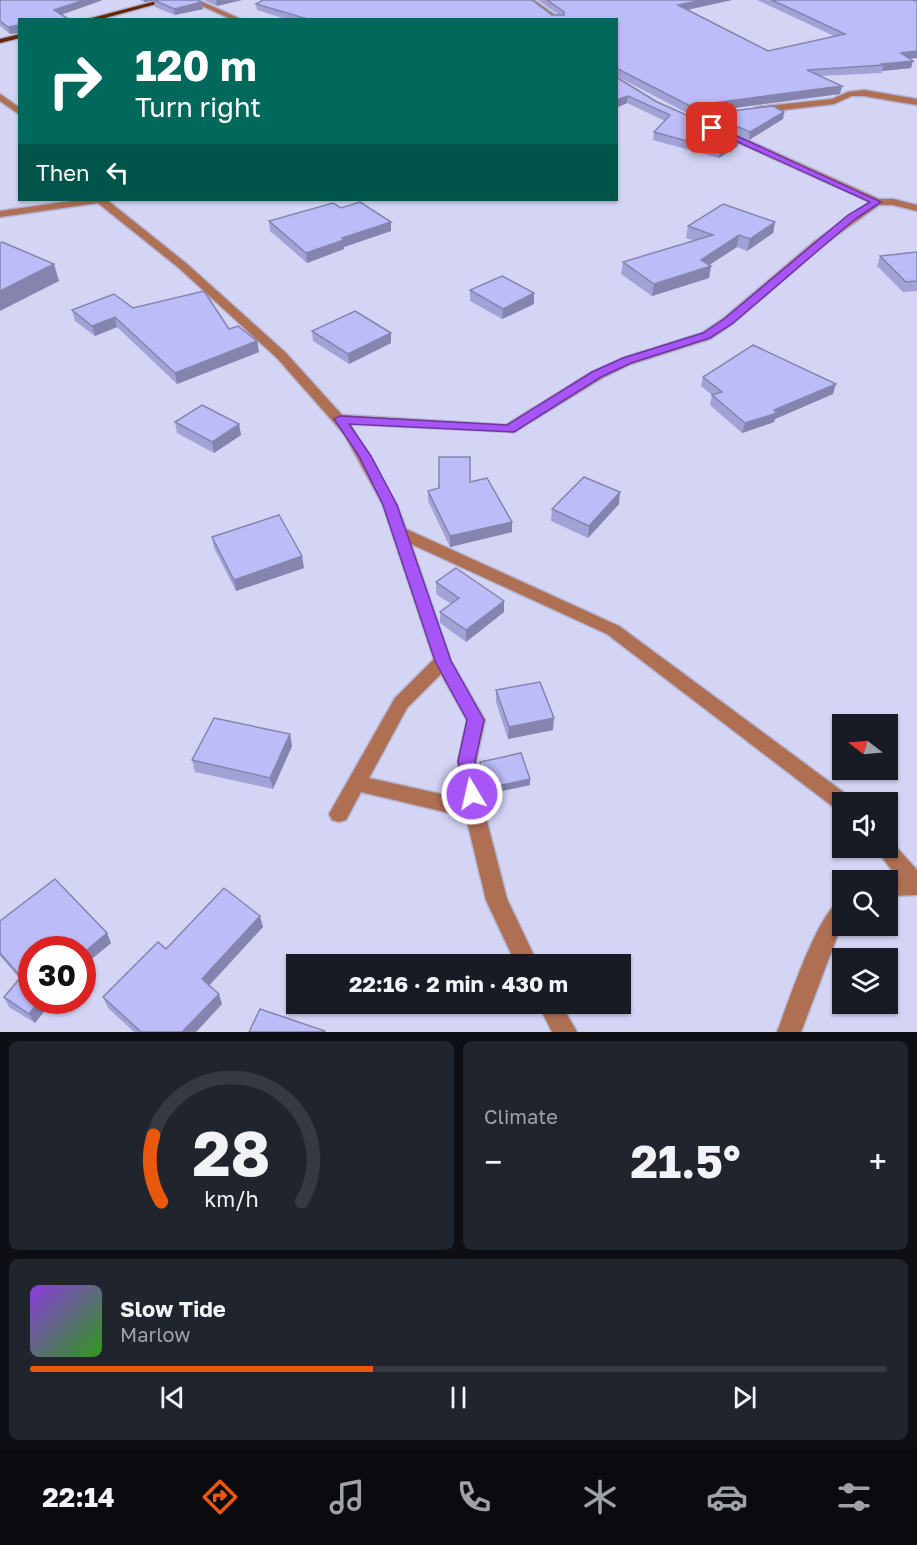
<!DOCTYPE html>
<meta charset="utf-8">
<style>
body{margin:0;font-family:"Golos Text",sans-serif;background:#20242c;color:#f1f3f6;height:100vh;display:flex;flex-direction:column;font-size:22px;white-space:nowrap}
*{box-sizing:border-box;margin:0}
p{font-size:20px;color:#9ea1a6}
.icon{flex:none;width:33px;height:33px;fill:none;stroke:currentColor;stroke-width:2;stroke-linecap:round;stroke-linejoin:round}
.map{position:relative;height:1032px;overflow:hidden}
.drawer{display:flex;flex-direction:column;gap:9px;padding:9px;background:#0d0f14;flex:1}
.drawer>*{flex:none}
.guide{position:absolute;left:18px;top:18px;width:600px;height:183px;border-radius:0px;box-shadow:0 2px 4px #0004;background:#00695c;color:#fff;overflow:hidden}
.needle{width:39px;rotate:286deg}
.tools{position:absolute;left:832px;top:714px;display:grid;gap:12px}
.tools a{display:grid;place-items:center;width:66px;height:66px;border-radius:0px;background:#171b24;box-shadow:0 2px 4px #0004;font-size:30px}
.speed{position:absolute;left:18px;top:936px;display:flex;gap:12px;font-size:30px;font-weight:700;text-align:center}
.speed>*{display:grid;place-content:center;width:78px;height:78px;border-radius:50%;background:#171b24;box-shadow:0 2px 4px #0004;line-height:1}
.speed .limit{border:9px solid #d22;background:#fff;color:#111}
.pin{position:absolute;display:grid;place-items:center;width:51px;height:51px;color:#fff;margin:-26px;border-radius:12px;box-shadow:0 3px 9px #0006}
.me{position:absolute;width:66px;margin:-33px;rotate:351deg;stroke-linejoin:round;filter:drop-shadow(0 0 4px #0008)}
.turn{display:flex;align-items:center;gap:21px;height:126px;padding:0 18px;font-size:27px}
.turn .icon{width:78px;height:78px;stroke-width:2.5}
.turn b{display:block;font-size:42px;line-height:51px}
.then{display:flex;align-items:center;height:57px;padding:0 18px;background:#0003;gap:12px;font-size:22px}
.big{font-size:45px;font-weight:700;line-height:1.1}
.drawer .widget{flex:1;display:flex;flex-direction:column;justify-content:center;gap:9px;min-width:0;padding:0 21px;border-radius:9px;background:#20242c}
.drawer .dial{align-items:center;gap:0}
.dial svg{height:156px;overflow:visible;fill:none;stroke:#363941;stroke-width:7;stroke-linecap:round;text-anchor:middle}
.dial text{fill:#f1f3f6;stroke:none}
.song{display:flex;align-items:center;gap:18px}
.cover{width:72px;height:72px;border-radius:9px;background:linear-gradient(135deg,hsl(270 70% 55%),hsl(110 70% 35%))}
.played{height:6px;border-radius:3px;background:linear-gradient(90deg,#ea580c 40%,#363941 40%)}
.keys{display:flex;justify-content:space-around;direction:ltr}
.heat{display:flex;justify-content:space-between;align-items:center;font-size:33px;direction:ltr}
.drawer .tiles{flex:1;display:grid;gap:9px;grid-template-columns:1fr 1fr}
.widget:last-child{grid-column:span 2}
.trip{position:absolute;left:286px;top:954px;width:345px;height:60px;border-radius:0px;background:#171b24;box-shadow:0 2px 4px #0004;font-weight:700;line-height:60px;text-align:center}
.menu{display:flex;height:96px;justify-content:space-around;align-items:center;background:#090b0e;color:#9ea1a6}
.menu .icon{width:42px;height:42px}
.menu .active{color:#ea580c}
.menu b{font-size:27px;color:#f1f3f6}
.map>svg:first-child{display:block}
.lines{fill:none;stroke-linecap:round;stroke-linejoin:round}
.minor-casing{stroke:#b2b2d1;stroke-width:3}
.major-casing{stroke:#b2b2d1;stroke-width:3}
.minor{fill:#af6f53;fill-rule:evenodd}
.major{fill:#662500;fill-rule:evenodd}
.wall{fill:#a2a2d6}
.shaded-wall{fill:#8484ae}
.building{fill:#bcbcf9;stroke:#8484ae;stroke-width:1.5}
.route{fill:#a855f7;stroke:#6d37a1;stroke-width:1.5}
</style>
<div class="map">
<svg width="917" height="1032" viewBox="0 0 917 1032">
<rect width="100%" height="100%" fill="#d4d5f5"/>
<g class="lines">
<!-- minor casing -->
<g class="minor-casing">
<g id="minor">
<path d="M189,0H198L243,20H233Z"/>
<path d="M526,0H534L562,20H553Z"/>
<path d="M864,90L917,99V105L864,96H852L834,104L757,113L753,110L757,107L832,99L848,92Z"/>
<path d="M0,94L20,108V115L0,101Z"/>
<path d="M727,111L730,112V116L691,121L687,118L691,115Z"/>
<path d="M717,129H723L879,199H893L917,205V211L893,205H879L823,245L732,324L710,339L631,364L602,378L514,432L350,424L397,505L406,529L619,626L850,797L853,802H843V811L836,809L607,634L411,544L451,661L485,720L476,761L484,810L507,899L538,964H516L486,900L466,817L361,792L346,820L339,822L332,820L329,814L395,698L434,659L383,505L344,434L277,358L179,268L98,203L0,217V211L79,200H107L187,264L285,352L342,415L506,425L592,372L623,358L702,333L724,318L815,241L870,202L717,133ZM441,674L467,720L458,761L463,799L369,778L407,708Z"/>
<path d="M888,840L892,842L917,870V895L888,896V880H881L897,877L875,848H888Z"/>
<path d="M843,899L844,926L837,937L801,1032H777C788,1005 818,909 843,899Z"/>
<path d="M538,1004H561L577,1032H552Z"/>
</g>
</g>
<!-- major casing -->
<g class="major-casing">
<g id="major">
<path d="M160,0H171L98,20H84Z"/>
<path d="M20,34V38L0,43V39Z"/>
</g>
</g>
<!-- minor -->
<use href="#minor" class="minor"/>
<!-- major -->
<use href="#major" class="major"/>
</g>
<!-- wall -->
<g class="wall">
<path d="M0,0L62,15L10,34L0,26Z"/>
<path d="M140,0H197L203,9L175,15L155,7L154,1L144,2Z"/>
<path d="M204,0H242L217,6Z"/>
<path d="M538,0H732L687,10L768,51L834,36L757,0H911L909,59L911,68L882,71V73L820,76L842,86L840,94L689,114L616,76V20H289L257,10L256,4L559,15Z"/>
<path d="M616,77L657,102L738,146L719,158L653,140L654,132L665,121L627,103L616,108Z"/>
<path d="M784,112L783,119L749,140L707,121L708,114Z"/>
<path d="M341,208L391,231L344,247V249L307,263L270,231L269,221Z"/>
<path d="M775,222L773,233L747,251L737,247L709,265L711,266L709,278L652,296L621,274L623,262L695,241L686,238L688,226Z"/>
<path d="M917,252V291L903,292L877,266L880,256Z"/>
<path d="M470,290L534,304L502,319L470,301Z"/>
<path d="M133,308L229,329L257,341L259,352L177,384L117,327L95,336L75,321L72,310Z"/>
<path d="M312,331L391,343L349,364L313,341Z"/>
<path d="M703,377L833,394L775,419L774,422L742,433L710,405L712,395L701,386Z"/>
<path d="M175,422L239,424L241,435L214,453L177,433Z"/>
<path d="M470,482L512,532L450,547L428,501V491Z"/>
<path d="M619,504L588,538L551,521L552,509Z"/>
<path d="M212,537L304,568L236,591L214,548Z"/>
<path d="M436,582L504,601V612L466,642L440,623V612L451,604L436,594Z"/>
<path d="M496,690L553,730L508,739L496,702Z"/>
<path d="M290,734L292,746L273,789L195,772L192,760Z"/>
<path d="M480,762L530,785L484,795L479,768Z"/>
<path d="M0,921L107,933L111,943L82,967V950L32,1000H53L35,1023L9,1007L4,997L20,979L0,956Z"/>
<path d="M263,927L209,985L222,1004L196,1032H134L108,1008L103,997L166,949Z"/>
</g>
<!-- shaded-wall -->
<g class="shaded-wall">
<path d="M84,0H103L55,17L54,10Z"/>
<path d="M144,0H159L144,2Z"/>
<path d="M216,0H242L217,6Z"/>
<path d="M703,0H732L677,12L678,5Z"/>
<path d="M202,2L203,9L175,15L174,9Z"/>
<path d="M20,25V33L10,34L8,27Z"/>
<path d="M917,51V58L899,60L901,53Z"/>
<path d="M913,61L911,68L882,71L884,65L882,64Z"/>
<path d="M842,86L840,94L689,114L690,106Z"/>
<path d="M628,96L627,103L616,108V100Z"/>
<path d="M784,112L783,119L749,140L750,132Z"/>
<path d="M739,138L738,146L719,158L720,150Z"/>
<path d="M391,222V231L344,247V249L307,263L306,253L342,238Z"/>
<path d="M775,222L773,233L747,251L750,239Z"/>
<path d="M739,235L737,247L703,269L711,266L709,278L652,296L654,284L701,260Z"/>
<path d="M54,264L59,281L0,311V291Z"/>
<path d="M534,293V304L502,319L503,309Z"/>
<path d="M115,317L117,327L95,336L92,326Z"/>
<path d="M391,333V343L349,364L348,354Z"/>
<path d="M257,341L259,352L177,384L175,373Z"/>
<path d="M836,384L833,394L775,419L774,422L742,433L745,423Z"/>
<path d="M239,424L241,435L214,453L212,442Z"/>
<path d="M620,492L619,504L588,538L589,526Z"/>
<path d="M512,522V532L450,547V536Z"/>
<path d="M302,556L304,568L236,591L234,580Z"/>
<path d="M504,601V612L466,642V630Z"/>
<path d="M554,718L553,730L508,739L509,727Z"/>
<path d="M290,734L292,746L273,789L270,778Z"/>
<path d="M530,779V785L484,795V789Z"/>
<path d="M260,916L263,927L205,990L202,979Z"/>
<path d="M107,933L111,943L82,967V954Z"/>
<path d="M219,994L222,1004L196,1032H182Z"/>
<path d="M40,1000H53L35,1023L29,1014Z"/>
</g>
<!-- building -->
<g class="building">
<path d="M0,0H84L54,10L70,20H20V25L8,27L0,21Z"/>
<path d="M154,0H197L202,2L174,9Z"/>
<path d="M263,0H532L552,15H564V12L547,0H703L678,5L768,51L845,34L772,0H911L917,1V51L901,53L913,61L882,64L884,65L807,70L842,86L690,106L616,68V20H311L256,4Z"/>
<path d="M616,77L657,102L739,138L720,150L654,132L670,115L628,96L616,100Z"/>
<path d="M773,106L784,112L750,132L708,114Z"/>
<path d="M360,202L391,222L342,238L344,240L306,253L269,221L333,203L341,208Z"/>
<path d="M723,204L775,222L750,239L739,235L701,260L711,266L654,284L623,262L713,235L688,226Z"/>
<path d="M2,242L54,264L0,291V243Z"/>
<path d="M917,252V281L906,282L880,256Z"/>
<path d="M502,276L534,293L503,309L470,290Z"/>
<path d="M204,291L229,329L238,326L257,341L175,373L115,317L92,326L72,310L114,294L133,308Z"/>
<path d="M355,311L391,333L348,354L312,331Z"/>
<path d="M753,345L836,384L774,410L777,413L745,423L712,395L722,392L703,377Z"/>
<path d="M202,405L239,424L212,442L175,422Z"/>
<path d="M439,457H470V482L487,478L512,522L450,536L428,491L439,488Z"/>
<path d="M584,477L620,492L589,526L552,509Z"/>
<path d="M279,515L302,556L234,580L212,537Z"/>
<path d="M456,568L504,601L466,630L440,612L459,598L436,582Z"/>
<path d="M540,682L554,718L509,727L496,690Z"/>
<path d="M214,718L290,734L270,778L192,760Z"/>
<path d="M521,753L530,779L484,789L480,762Z"/>
<path d="M55,879L107,933L82,954V950H32V1000H40L29,1014L4,997L21,977L0,953V921Z"/>
<path d="M224,888L260,916L202,979L219,994L182,1032H141L103,997L158,942L166,949Z"/>
<path d="M260,1009L325,1031L324,1032H249Z"/>
</g>
<!-- route -->
<path class="route" d="M709,126H715L881,202L855,219L732,324L710,338L631,363L601,377L514,432L349,424L371,456L397,505L451,661L484,720L475,761L481,794L478,799L472,801L466,799L458,761L467,720L435,661L383,505L359,456L334,419L340,416L507,425L592,372L623,358L703,333L724,319L848,215L870,202L709,129Z"/>
</svg>
<div class="tools">
<a><svg class="needle" viewBox="-14 -14 28 28"><path d="M0-13l5 13h-10z" fill="#e53935"/><path d="M0 13l5-13h-10z" fill="#9ea1a6"/></svg></a>
<a><svg class="icon" aria-label="sound" viewBox="0 0 24 24"><path d="M4 9h4l5-4v14l-5-4H4zM17 9q2 3 0 6"/></svg></a>
<a><svg class="icon" aria-label="search" viewBox="0 0 24 24"><circle cx="10" cy="10" r="6"/><path d="M15 15l6 6"/></svg></a>
<a><svg class="icon" aria-label="layers" viewBox="0 0 24 24"><path d="M12 4l9 5-9 5-9-5zM3 14l9 5 9-5"/></svg></a>
</div>
<div class="speed"><div class="limit">30</div></div>
<div class="pin" style="left:712px;top:128px;background:#d93025"><svg class="icon" aria-label="arrive" viewBox="0 0 24 24"><path d="M6 21V4h12l-3 4 3 4H6"/></svg></div>
<svg class="me" style="left:472px;top:794px" viewBox="-20 -20 40 40"><circle r="17" fill="#a855f7" stroke="#fff" stroke-width="3"/><path d="M0-11L8 9 0 5-8 9z" fill="#fff"/></svg>
<div class="trip">22:16 · 2 min · 430 m</div>
<div class="guide">
<div class="turn"><svg class="icon" aria-label="right" viewBox="0 0 24 24"><path d="M7 20v-9h11M14 6l5 5-5 5"/></svg><div><b>120 m</b>Turn right</div></div>
<div class="then">Then<svg class="icon" aria-label="left" viewBox="0 0 24 24"><path d="M17 20v-9H6M10 6l-5 5 5 5"/></svg></div>
</div>
</div>
<section class="drawer">
<div class="tiles">
<div class="widget dial"><svg viewBox="0 0 100 80">
<path d="M14 69A42 42 0 1 1 86 69"/>
<path d="M14 69A42 42 0 0 1 10 35" stroke="#ea580c"/>
<text x="50" y="56" font-size="32" font-weight="700">28</text>
<text x="50" y="72" font-size="11">km/h</text>
</svg></div>
<div class="widget"><p>Climate</p>
<div class="heat"><a>−</a><b class="big">21.5°</b><a>+</a></div>
</div>
<div class="widget">
<div class="song"><i class="cover"></i><div><b>Slow Tide</b><p>Marlow</p></div></div>
<div class="played"></div>
<div class="keys"><svg class="icon" aria-label="previous" viewBox="0 0 24 24"><path d="M18 5L8 12l10 7zM5 5v14"/></svg><svg class="icon" aria-label="pause" viewBox="0 0 24 24"><path d="M8 5v14M16 5v14"/></svg><svg class="icon" aria-label="next" viewBox="0 0 24 24"><path d="M6 5l10 7-10 7zM19 5v14"/></svg></div>
</div>
</div>
</section>
<nav class="menu">
<b>22:14</b>
<svg class="icon active" aria-label="directions" viewBox="0 0 24 24"><path d="M12 3l9 9-9 9-9-9zM9 14v-3h6M13 9l2 2-2 2"/></svg>
<svg class="icon" aria-label="music" viewBox="0 0 24 24"><path d="M9 18V5l10-2v13"/><circle cx="6" cy="18" r="3"/><circle cx="16" cy="16" r="3"/></svg>
<svg class="icon" aria-label="phone" viewBox="0 0 24 24"><path d="M5 4h4l2 5-3 2q2 4 5 5l2-3 5 2v4C11 20 4 13 5 4z"/></svg>
<svg class="icon" aria-label="climate" viewBox="0 0 24 24"><path d="M12 3v18M4 7l16 10M4 17L20 7"/></svg>
<svg class="icon" aria-label="car" viewBox="0 0 24 24"><path d="M5 17H2v-5l4-1 3-4h7l3 4 3 1v5h-3M9 17h6M6 11h13"/><circle cx="7" cy="17" r="2"/><circle cx="17" cy="17" r="2"/></svg>
<svg class="icon" aria-label="filters" viewBox="0 0 24 24"><path d="M4 7h16M4 17h16"/><circle cx="9" cy="7" r="2"/><circle cx="15" cy="17" r="2"/></svg>
</nav>
